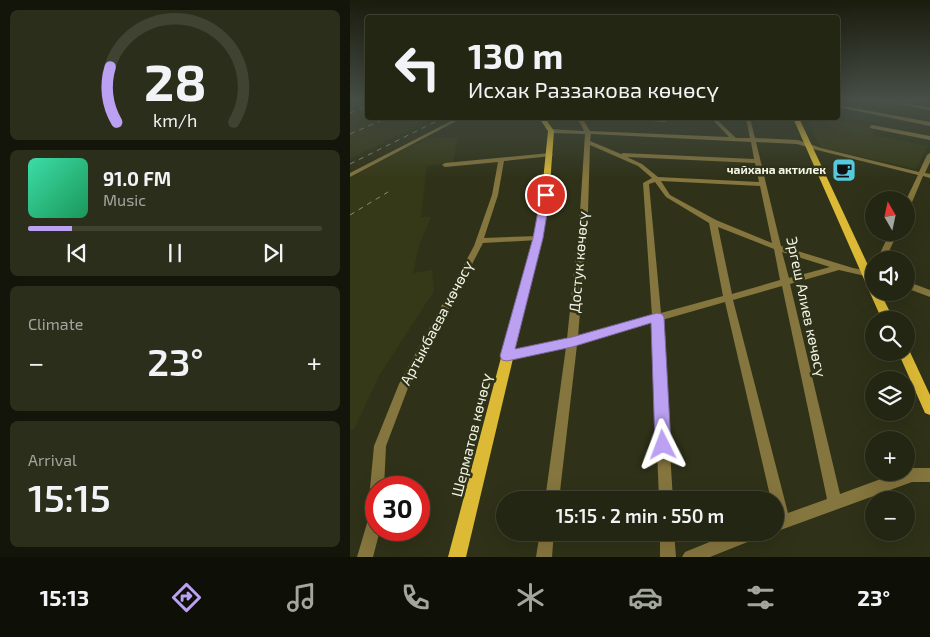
<!DOCTYPE html>
<meta charset="utf-8">
<style>
body{margin:0;font-family:"Exo 2",sans-serif;background:#2b2e1b;color:#f1f3f6;height:100vh;display:flex;flex-direction:column;font-size:19px;white-space:nowrap}
*{box-sizing:border-box;margin:0}
p{font-size:16px;color:#a3a59f}
.icon{flex:none;width:28px;height:28px;fill:none;stroke:currentColor;stroke-width:2;stroke-linecap:round;stroke-linejoin:round}
.map{position:relative;flex:1;overflow:hidden}
.panel{display:flex;flex-direction:column;gap:10px;padding:10px;background:#13150a;width:350px}
.panel>*{flex:none}
.guide{position:absolute;left:15px;top:15px;width:475px;height:105px;border-radius:5px;box-shadow:0 5px 20px #0002,0 0 0 1px #404332;background:#232612;color:#f1f3f6;overflow:hidden}
.needle{width:32px;rotate:351deg}
.buttons{position:absolute;left:515px;top:191px;display:grid;gap:10px}
.buttons a{display:grid;place-items:center;width:50px;height:50px;border-radius:50%;background:#232612;box-shadow:0 5px 20px #0002,0 0 0 1px #404332;font-size:25px}
.speed{position:absolute;left:15px;top:476px;display:flex;gap:10px;font-size:25px;font-weight:700;text-align:center}
.speed>*{display:grid;place-content:center;width:65px;height:65px;border-radius:50%;background:#232612;box-shadow:0 5px 20px #0002,0 0 0 1px #404332;line-height:1}
.speed .limit{border:8px solid #d22;background:#fff;color:#111}
.pin{position:absolute;display:grid;place-items:center;width:42px;height:42px;color:#fff;margin:-21px;border:2px solid #fff;border-radius:50%;box-shadow:0 1px 5px #0007}
.me{position:absolute;width:55px;margin:-28px;rotate:357deg;stroke-linejoin:round;filter:drop-shadow(0 0 4px #0008)}
.turn{display:flex;align-items:center;gap:18px;height:105px;padding:0 20px;font-size:22px}
.turn .icon{width:65px;height:65px;stroke-width:2.5}
.turn b{display:block;font-size:35px;line-height:42px}
.big{font-size:38px;font-weight:600;line-height:1.1}
.panel .widget{flex:1;display:flex;flex-direction:column;justify-content:center;gap:8px;min-width:0;padding:0 18px;border-radius:8px;background:#2b2e1b}
.panel .dial{align-items:center;gap:0}
.dial svg{height:130px;overflow:visible;fill:none;stroke:#404332;stroke-width:7;stroke-linecap:round;text-anchor:middle}
.dial text{fill:#f1f3f6;stroke:none}
.song{display:flex;align-items:center;gap:15px}
.cover{width:60px;height:60px;border-radius:8px;background:linear-gradient(135deg,hsl(160 70% 55%),hsl(150 70% 35%))}
.played{height:5px;border-radius:2px;background:linear-gradient(90deg,#bca0f2 15%,#404332 15%)}
.keys{display:flex;justify-content:space-around;direction:ltr}
.heat{display:flex;justify-content:space-between;align-items:center;font-size:28px;direction:ltr}
.trip{position:absolute;left:146px;top:491px;width:288px;height:50px;border-radius:25px;background:#232612;box-shadow:0 5px 20px #0002,0 0 0 1px #404332;font-weight:600;line-height:50px;text-align:center}
.tab-bar{display:flex;height:80px;justify-content:space-around;align-items:center;background:#0e0f07;color:#a3a59f}
.tab-bar .icon{width:35px;height:35px}
.tab-bar .on{color:#bca0f2}
.tab-bar b{font-size:22px;color:#f1f3f6}
main{display:flex;flex:1;min-height:0}
.map>svg:first-child{display:block}
.built{fill:#363918}
.lines{fill:none;stroke-linecap:round;stroke-linejoin:round}
.minor{fill:#85753e;fill-rule:evenodd}
.major{fill:#dcba36;fill-rule:evenodd}
.rail{stroke:#898c77;stroke-width:1;stroke-dasharray:5 5;stroke-linecap:butt}
.route{fill:#bca0f2;stroke:#7a689d}
.labels{text-anchor:middle;stroke-width:5;stroke-linejoin:round;paint-order:stroke}
.far-poi-label{font-size:12px;font-weight:bold;fill:#f2f5e5;stroke:#2f3218;text-anchor:end}
.street-label{font-size:15px;fill:#f2f5e5;stroke:#2f3218}
</style>
<main>
<section class="panel">
<div class="widget dial"><svg viewBox="0 0 100 80">
<path d="M14 69A42 42 0 1 1 86 69"/>
<path d="M14 69A42 42 0 0 1 10 35" stroke="#bca0f2"/>
<text x="50" y="56" font-size="32" font-weight="700">28</text>
<text x="50" y="72" font-size="11">km/h</text>
</svg></div>
<div class="widget">
<div class="song"><i class="cover"></i><div><b>91.0 FM</b><p>Music</p></div></div>
<div class="played"></div>
<div class="keys"><svg class="icon" aria-label="previous" viewBox="0 0 24 24"><path d="M18 5L8 12l10 7zM5 5v14"/></svg><svg class="icon" aria-label="pause" viewBox="0 0 24 24"><path d="M8 5v14M16 5v14"/></svg><svg class="icon" aria-label="next" viewBox="0 0 24 24"><path d="M6 5l10 7-10 7zM19 5v14"/></svg></div>
</div>
<div class="widget"><p>Climate</p>
<div class="heat"><a>−</a><b class="big">23°</b><a>+</a></div>
</div>
<div class="widget"><p>Arrival</p><b class="big">15:15</b></div>
</section>
<div class="map">
<svg width="580" height="557" viewBox="0 0 580 557">
<rect width="100%" height="100%" fill="#2f3218"/>
<!-- built -->
<g class="built">
<path d="M0,101H17L18,118H83L0,159Z"/>
<path d="M456,118H480L525,128L523,135L578,146L566,169L471,148Z"/>
<path d="M108,137L103,163L77,166L71,217H81L69,245L63,273L82,270L84,291L30,374L4,429L0,431V177L77,138Z"/>
</g>
<g class="lines">
<!-- minor -->
<g class="minor">
<path d="M531,101H543L580,108V110Z"/>
<path d="M488,105L580,122V126L488,107Z"/>
<path d="M107,118H112L0,177V173Z"/>
<path d="M225,118H229L234,121L240,131L379,137L361,118H365L386,138H400L396,118H400L405,138L448,140L471,148L569,172L577,155L580,153V162L575,173L580,174V178L573,176L560,207L556,209V200L568,175L467,150L447,144L406,142L431,246L503,268L524,272V278L489,270L440,284L490,494L550,472H556V470L562,468H580V482H562L425,532V500H421L375,302L312,320L323,500H309L302,323L227,345L209,500H195L216,347L157,360L153,359L152,356L153,353L157,352L217,339L230,212L235,134L201,133L198,131L201,129L234,131L230,123ZM241,134L401,142L404,159L273,153L271,154L240,141ZM240,145L288,166L302,178L293,183L302,316L228,337L238,212ZM277,157L405,163L409,182L308,177L292,164ZM311,181L410,186L422,243L366,220L320,195ZM305,182L316,197L359,223L373,296L311,313L299,184ZM368,227L424,249L430,280L382,294ZM432,252L480,267L439,278ZM432,286L477,499L438,513L383,300Z"/>
<path d="M271,118H315L318,120L315,122L273,119Z"/>
<path d="M522,125L580,136V140L520,128V126Z"/>
<path d="M200,153L203,155L202,156L154,161L148,195L134,238L188,236L192,238L188,240L133,243L58,388L36,446L34,488H26V495L22,493L20,488L24,446L49,384L124,246L142,195L148,162L95,167L92,165L95,163Z"/>
<path d="M540,232H548L535,260H527Z"/>
<path d="M556,281L580,290V297L556,288Z"/>
<path d="M26,495V530H30L23,557H7L18,520L19,502L21,497Z"/>
<path d="M190,532H204L202,557H186Z"/>
<path d="M310,532H324L326,557H310Z"/>
<path d="M384,532H412L410,537L360,557H332L335,552Z"/>
</g>
<!-- major -->
<g class="major">
<path d="M189,118H195L204,131L198,211L116,557H98L190,211L198,131Z"/>
<path d="M443,118H449L524,278V292H530L544,320H532Z"/>
<path d="M556,348L560,352L580,395V415L575,413L548,352H556Z"/>
</g>
<!-- rail -->
<g class="rail">
<path d="M0,113L18,106"/>
<path d="M0,134L37,118"/>
<path d="M0,164L93,118"/>
<path d="M0,215L38,192"/>
</g>
</g>
<!-- sky -->
<linearGradient id="sky" x2="0" y2="1"><stop stop-color="#1a1c0d"/><stop offset="0.56" stop-color="#474f48"/><stop offset="1" stop-color="#474f48" stop-opacity="0"/></linearGradient>
<rect width="580" height="179" fill="url(#sky)"/>
<!-- route -->
<path class="route" d="M196,193L200,195L193,238L165,349L222,337L307,313L312,314L314,317L321,445L319,451L313,453L307,451L305,445L301,323L222,347L157,361L152,360L150,356L183,238L191,195Z"/>
<!-- icons -->
<defs>
<g id="cafe-square" transform="scale(1.25)"><rect x="-9" y="-9" width="18" height="18" rx="4" fill="#55cadf" stroke="#2f3218"/><path d="M-5.5-4.5H6V0H3Q3 3.5 0 3.5H-2.5Q-5.5 3.5-5.5 0ZM3-3.2v2h1.7v-2ZM-6 4.5H4V6H-6Z" fill="#111"/></g>
</defs>
<g fill-rule="evenodd">
<use href="#cafe-square" x="494" y="170"/>
</g>
<g class="labels">
<!-- far-poi labels -->
<g class="far-poi-label">
<text x="476" y="174">чайхана актилек</text>
</g>
<!-- street labels -->
<g class="street-label">
<text transform="translate(229 262) rotate(-85)" y="5">Достук көчөсү</text>
<text transform="translate(456 307) rotate(78)" y="5">Эргеш Алиев көчөсү</text>
<text transform="translate(87 323) rotate(-62)" y="5">Артыкбаева көчөсү</text>
<text transform="translate(122 435) rotate(-76)" y="5">Шерматов көчөсү</text>
</g>
</g>
</svg>
<div class="buttons">
<a><svg class="needle" viewBox="-14 -14 28 28"><path d="M0-13l5 13h-10z" fill="#e53935"/><path d="M0 13l5-13h-10z" fill="#a3a59f"/></svg></a>
<a><svg class="icon" aria-label="sound" viewBox="0 0 24 24"><path d="M4 9h4l5-4v14l-5-4H4zM17 9q2 3 0 6"/></svg></a>
<a><svg class="icon" aria-label="search" viewBox="0 0 24 24"><circle cx="10" cy="10" r="6"/><path d="M15 15l6 6"/></svg></a>
<a><svg class="icon" aria-label="layers" viewBox="0 0 24 24"><path d="M12 4l9 5-9 5-9-5zM3 14l9 5 9-5"/></svg></a>
<a>+</a>
<a>−</a>
</div>
<div class="speed"><div class="limit">30</div></div>
<div class="pin" style="left:196px;top:195px;background:#d93025"><svg class="icon" aria-label="arrive" viewBox="0 0 24 24"><path d="M6 21V4h12l-3 4 3 4H6"/></svg></div>
<svg class="me" style="left:313px;top:445px" viewBox="-20 -20 40 40"><path d="M0-17L14 15 0 8-14 15z" fill="#bca0f2" stroke="#fff" stroke-width="4"/></svg>
<div class="trip">15:15 · 2 min · 550 m</div>
<div class="guide">
<div class="turn"><svg class="icon" aria-label="left" viewBox="0 0 24 24"><path d="M17 20v-9H6M10 6l-5 5 5 5"/></svg><div><b>130 m</b>Исхак Раззакова көчөсү</div></div>
</div>
</div>
</main>
<nav class="tab-bar">
<b>15:13</b>
<svg class="icon on" aria-label="directions" viewBox="0 0 24 24"><path d="M12 3l9 9-9 9-9-9zM9 14v-3h6M13 9l2 2-2 2"/></svg>
<svg class="icon" aria-label="music" viewBox="0 0 24 24"><path d="M9 18V5l10-2v13"/><circle cx="6" cy="18" r="3"/><circle cx="16" cy="16" r="3"/></svg>
<svg class="icon" aria-label="phone" viewBox="0 0 24 24"><path d="M5 4h4l2 5-3 2q2 4 5 5l2-3 5 2v4C11 20 4 13 5 4z"/></svg>
<svg class="icon" aria-label="climate" viewBox="0 0 24 24"><path d="M12 3v18M4 7l16 10M4 17L20 7"/></svg>
<svg class="icon" aria-label="car" viewBox="0 0 24 24"><path d="M5 17H2v-5l4-1 3-4h7l3 4 3 1v5h-3M9 17h6M6 11h13"/><circle cx="7" cy="17" r="2"/><circle cx="17" cy="17" r="2"/></svg>
<svg class="icon" aria-label="filters" viewBox="0 0 24 24"><path d="M4 7h16M4 17h16"/><circle cx="9" cy="7" r="2"/><circle cx="15" cy="17" r="2"/></svg>
<b>23°</b>
</nav>
